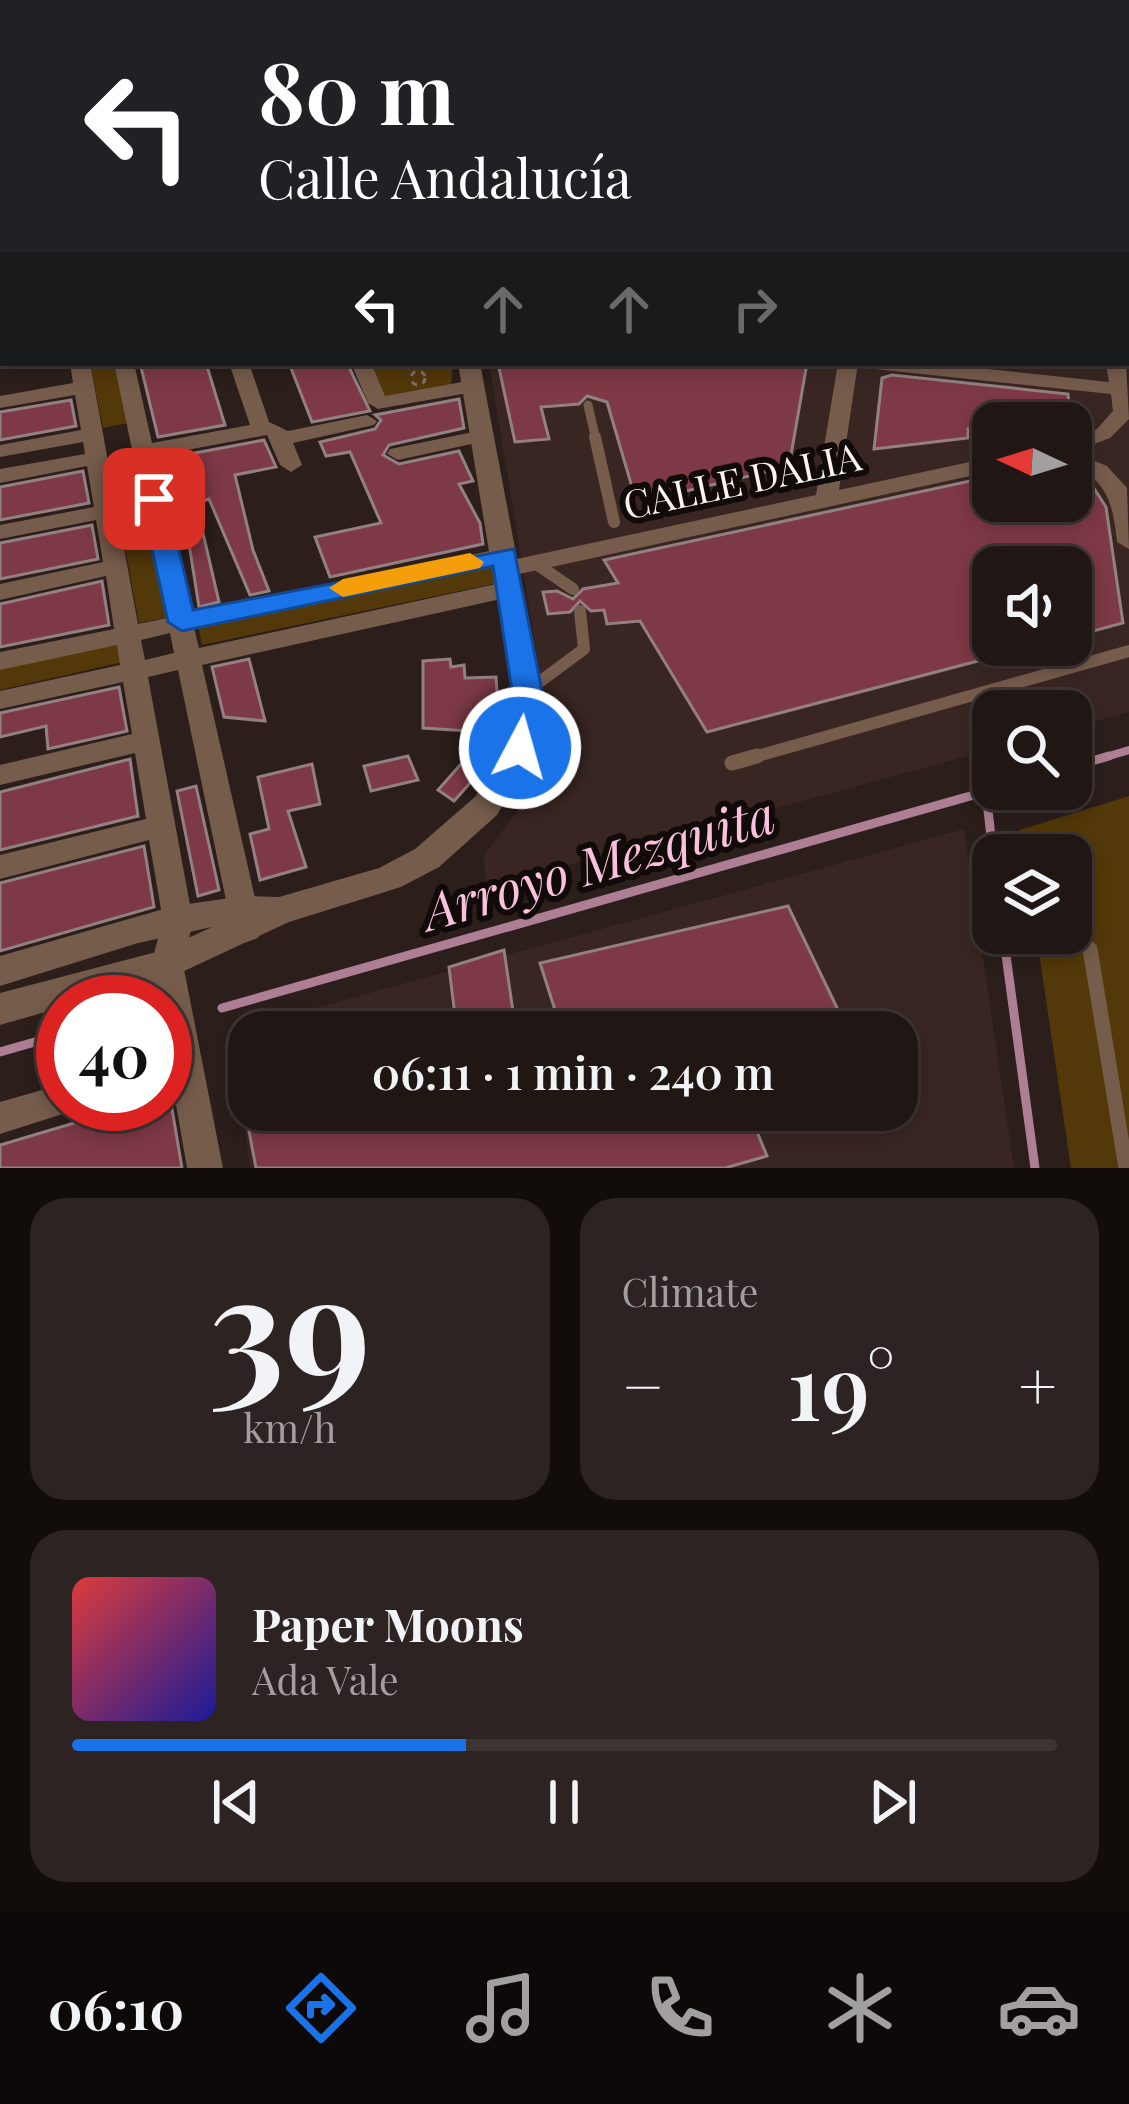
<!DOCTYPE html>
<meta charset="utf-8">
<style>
body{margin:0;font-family:"Playfair Display",serif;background:#2d2322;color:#f1f3f6;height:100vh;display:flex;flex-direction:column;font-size:45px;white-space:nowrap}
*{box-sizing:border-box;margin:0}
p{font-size:39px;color:#a29fa0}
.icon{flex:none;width:66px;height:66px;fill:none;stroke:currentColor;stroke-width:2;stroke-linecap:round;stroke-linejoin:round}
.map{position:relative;height:1168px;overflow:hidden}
.sheet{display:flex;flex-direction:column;gap:30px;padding:30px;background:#120c0b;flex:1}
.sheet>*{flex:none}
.guide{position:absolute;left:0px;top:0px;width:1131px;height:366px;box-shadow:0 6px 18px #0003,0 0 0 3px #3d3534;background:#202124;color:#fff;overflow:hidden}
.needle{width:78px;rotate:274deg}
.controls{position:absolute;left:972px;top:402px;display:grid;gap:24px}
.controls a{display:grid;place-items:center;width:120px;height:120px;border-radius:24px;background:#201614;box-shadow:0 6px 18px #0003,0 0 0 3px #3d3534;font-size:60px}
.speed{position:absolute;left:36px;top:975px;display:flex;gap:24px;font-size:60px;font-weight:700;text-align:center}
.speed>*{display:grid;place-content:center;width:156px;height:156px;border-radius:50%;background:#201614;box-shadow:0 6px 18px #0003,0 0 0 3px #3d3534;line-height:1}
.speed .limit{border:18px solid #d22;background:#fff;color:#111}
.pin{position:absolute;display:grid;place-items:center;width:102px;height:102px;color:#fff;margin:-51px;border-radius:24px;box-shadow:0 6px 18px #0006}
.me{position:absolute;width:132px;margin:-66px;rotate:6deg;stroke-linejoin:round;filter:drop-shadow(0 0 9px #0008)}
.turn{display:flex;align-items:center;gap:42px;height:252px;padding:0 60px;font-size:54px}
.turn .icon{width:156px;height:156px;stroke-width:2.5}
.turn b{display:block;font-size:84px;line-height:102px}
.lanes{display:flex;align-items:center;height:114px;padding:0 60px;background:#0003;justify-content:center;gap:60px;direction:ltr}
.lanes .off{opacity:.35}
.big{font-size:90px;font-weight:600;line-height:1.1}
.sheet .tile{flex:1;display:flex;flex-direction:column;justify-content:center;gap:18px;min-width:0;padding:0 42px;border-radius:36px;background:#2d2322}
.sheet .dial{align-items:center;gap:0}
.dial b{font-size:156px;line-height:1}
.song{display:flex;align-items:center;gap:36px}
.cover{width:144px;height:144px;border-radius:18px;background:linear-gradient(135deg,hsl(0 70% 55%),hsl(240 70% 35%))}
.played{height:12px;border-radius:6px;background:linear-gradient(90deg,#1a73e8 40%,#3d3534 40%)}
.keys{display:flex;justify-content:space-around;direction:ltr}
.heat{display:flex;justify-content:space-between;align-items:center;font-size:66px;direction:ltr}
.sheet .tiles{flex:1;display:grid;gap:30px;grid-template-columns:1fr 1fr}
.tile:last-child{grid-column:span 2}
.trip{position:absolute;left:228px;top:1011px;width:690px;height:120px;border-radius:36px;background:#201614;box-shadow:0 6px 18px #0003,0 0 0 3px #3d3534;font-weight:600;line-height:120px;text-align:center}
.dock{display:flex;height:192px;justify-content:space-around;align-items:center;background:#0d0908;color:#a29fa0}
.dock .icon{width:84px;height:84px}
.dock .current{color:#1a73e8}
.dock b{font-size:54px;color:#f1f3f6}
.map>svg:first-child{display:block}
.built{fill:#392622;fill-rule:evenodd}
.green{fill:#533809}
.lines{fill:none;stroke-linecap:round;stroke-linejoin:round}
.stream-far1{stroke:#ae7f94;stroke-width:8}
.stream{stroke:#ae7f94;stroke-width:9}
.building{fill:#7d3945;stroke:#928082;stroke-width:3}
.path{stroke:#7e726f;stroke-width:3;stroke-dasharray:6 6;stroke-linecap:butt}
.service-far3{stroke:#765c4b;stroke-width:8}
.service-far2{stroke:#765c4b;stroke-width:9}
.service-far1{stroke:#765c4b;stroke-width:12}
.service{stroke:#765c4b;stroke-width:15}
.minor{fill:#765c4b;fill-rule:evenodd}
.tertiary{fill:#765c4b;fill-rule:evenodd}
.route{fill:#1a73e8;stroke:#114b97;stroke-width:3}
.slow{fill:#f59e0b}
.labels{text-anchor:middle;stroke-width:12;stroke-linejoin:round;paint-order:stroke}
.street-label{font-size:39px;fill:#fcf3f0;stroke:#100a09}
.near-water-label{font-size:51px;font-style:italic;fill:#fbc1dc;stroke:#100a09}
</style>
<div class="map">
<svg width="1129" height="1168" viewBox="0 0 1129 1168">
<rect width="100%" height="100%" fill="#2b1e1b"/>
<!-- built -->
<g class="built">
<path d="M1035,0H1129V712L1071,728V711H993V749L487,887L483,857L533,790L549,728L489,363H1128V3ZM993,423H1071V501H993ZM993,567H1071V645H993Z"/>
<path d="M964,829L1014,1168H250L232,1031ZM249,1032H897V1110H249Z"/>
</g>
<!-- green -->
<g class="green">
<path d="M90,363H115L128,423L103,428Z"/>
<path d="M391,363H453L451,388L381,401L367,367Z"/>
<path d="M136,457L169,617L139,623L109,462Z"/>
<path d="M495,560L498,583L202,645L198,625Z"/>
<path d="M120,642L123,662L0,690V669Z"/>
<path d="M1129,796V1168H1071L1036,933H1071V855H1024L1020,830Z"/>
</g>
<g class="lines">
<!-- stream-far1 -->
<path class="stream-far1" d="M1099,759L1129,750"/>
<!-- stream -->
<g class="stream">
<path d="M1071,767L1109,756"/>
<path d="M986,792L993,855"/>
<path d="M1003,933L1035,1168"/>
<path d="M222,1008L995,789"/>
<path d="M0,1052L63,1034"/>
</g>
</g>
<!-- building -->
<g class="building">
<path d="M140,363H206L225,425L158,437Z"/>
<path d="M289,363H347L370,411L312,422Z"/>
<path d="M498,363H807L791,455L783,468L665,496L632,487L607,402L587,396L579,404L541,407L549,439L515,442Z"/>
<path d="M892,375L1068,394L1070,411L993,423V432L968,429V438L874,449L882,378Z"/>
<path d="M459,399L464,428L389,445L383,455L399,464L459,451L473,481L459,484L480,523L483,544L330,577L315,537L381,523L350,452L326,456L320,442L375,429L381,420L375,415Z"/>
<path d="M71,400L76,426L0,440V412Z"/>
<path d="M264,440L276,467L235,475L253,550L269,591L250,595L209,499L196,503L219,602L199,607L190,550L179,529L163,459Z"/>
<path d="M1071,470L1090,482L1106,507L1123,623L1071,637V567H993V657L707,732L640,621L607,624L604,610L591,611L580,601L570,612L548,614L543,592L557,591L573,599L583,589L618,583L604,560L993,476V501H1071Z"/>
<path d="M83,471L89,503L0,520V487Z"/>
<path d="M92,525L98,559L0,579V543Z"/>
<path d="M102,581L109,625L0,647V604Z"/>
<path d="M249,659L265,721L224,717L212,667Z"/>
<path d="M450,659L451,667L464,665L465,678L496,677L500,733L423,728V661Z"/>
<path d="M119,687L127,731L48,749L46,726L0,737V713Z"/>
<path d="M469,755L487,764L454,801L438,790Z"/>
<path d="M408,756L418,780L371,791L364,766Z"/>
<path d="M130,759L138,816L0,850V792Z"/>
<path d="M312,764L320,804L288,811L306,867L260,880L250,834L269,829L258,777Z"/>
<path d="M196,786L219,890L198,896L177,791Z"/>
<path d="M144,846L154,907L0,951V883Z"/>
<path d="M788,906L841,1016L779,1032H562L540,963Z"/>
<path d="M504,950L516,1032H457L449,967Z"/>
<path d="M165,1067L182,1168H0V1145L138,1104H165Z"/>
<path d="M245,1110H748L767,1156L725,1168H256Z"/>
</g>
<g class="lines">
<!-- path -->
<circle class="path" cx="418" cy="378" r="7"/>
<!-- service-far3 -->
<path class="service-far3" d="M303,3L321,1"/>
<!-- service-far2 -->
<path class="service-far2" d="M588,405L596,440"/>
<!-- service-far1 -->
<g class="service-far1">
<path d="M595,437L614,522"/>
<path d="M535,563L573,589"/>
<path d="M530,689L584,649L580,611"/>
<path d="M747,759L1129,651"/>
</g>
<!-- service -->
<g class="service">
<path d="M732,763L757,756"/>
<path d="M1090,949L1126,1168"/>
</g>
<!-- minor -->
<g class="minor">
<rect x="8" y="0" width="12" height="3"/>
<path d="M37,0H49L50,3H38Z"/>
<path d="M192,0H204L205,3H193Z"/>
<path d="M1105,0H1117L1118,3H1106Z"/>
<rect x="0" y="31" width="3" height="8"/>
<rect x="1128" y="37" width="1" height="8"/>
<path d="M3,51V59L0,60V52Z"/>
<rect x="1128" y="70" width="1" height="8"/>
<path d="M0,81H3L0,90Z"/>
<rect x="0" y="128" width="3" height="10"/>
<path d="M3,154V164L0,165V155Z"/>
<rect x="0" y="193" width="3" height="10"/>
<path d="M3,223V233L0,234V224Z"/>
<rect x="0" y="258" width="3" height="10"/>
<path d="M3,292V304L0,305V293Z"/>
<rect x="0" y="312" width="3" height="12"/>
<path d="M3,352V363H7L0,365Z"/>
<path d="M70,363H90L138,624L167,618L114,363H134L152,443L250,425L229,363H249L269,422L288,431L367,415L377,421L374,425L293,443L302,465L291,472L280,465L267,435L155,456L191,613L504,548L512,550L516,555L512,560L816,495L838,363H858L839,490L993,457V471L506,577L498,574L494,569L498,564L194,628L199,648L510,581L522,589L510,597L202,665L262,929L258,938L247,942L236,938L232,929L178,670L148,677L193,921L183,964L223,1168H187L165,1041V1002H158L151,964L163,921L149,840L0,879V855L146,819L135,753L0,785V765L132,734L123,682L0,709V691L120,665L117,645L0,670V652L114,629L106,576L0,600V584L103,562L96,520L0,539V525L94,507L87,466L0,483V469L85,454L83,442L0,457V445L81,430L75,395L0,408V396L73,383ZM170,633L174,653L145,660L141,640Z"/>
<path d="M351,363H371L385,396L473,380L483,386L473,392L378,409L368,403Z"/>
<path d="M865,363H931L1109,382L1106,363H1126L1129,419L1110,438L1073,452L1107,466L1127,488L1129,549L1117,542C1113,505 1108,480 1071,465V439L1096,430L1113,411L1111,394L875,369Z"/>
<path d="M483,430L490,432L494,436L490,440L398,460L387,454L390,449Z"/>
<path d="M63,1084V1104H78L75,1110L0,1134V1102Z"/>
</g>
<!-- tertiary -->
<g class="tertiary">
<rect x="396" y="0" width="14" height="3"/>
<path d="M489,0H503L505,3H491Z"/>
<path d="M516,0H591L593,3H518Z"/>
<path d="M757,0H772L774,3H759Z"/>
<path d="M458,363H480L542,691L535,748L497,815L439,867L401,887L289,922L167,979L82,1002H63V1007L0,1025V993L160,951L212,927L138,943L0,986V956L174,906L244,896L279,897L379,868L415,849L475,797L505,747L512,691Z"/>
</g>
</g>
<!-- route -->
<path class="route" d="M154,491L167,499L193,610L514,549L542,691L531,756L520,760L504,748L512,691L493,566L182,631L168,622L141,499Z"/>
<!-- slow -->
<path class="slow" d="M470,553L484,562L480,568L343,597L329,588L343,579Z"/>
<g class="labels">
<!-- street labels -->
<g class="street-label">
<text transform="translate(742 481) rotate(-12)" y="14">CALLE DALIA</text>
</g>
<!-- near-water labels -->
<g class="near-water-label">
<text transform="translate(599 864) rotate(-16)" y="18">Arroyo Mezquita</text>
</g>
</g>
</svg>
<div class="controls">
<a><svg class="needle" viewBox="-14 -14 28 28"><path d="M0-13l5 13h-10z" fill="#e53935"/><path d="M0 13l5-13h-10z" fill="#a29fa0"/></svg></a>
<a><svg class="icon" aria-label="sound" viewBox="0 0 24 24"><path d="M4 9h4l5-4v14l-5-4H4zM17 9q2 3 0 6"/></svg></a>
<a><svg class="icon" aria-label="search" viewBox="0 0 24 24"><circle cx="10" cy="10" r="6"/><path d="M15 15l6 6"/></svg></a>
<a><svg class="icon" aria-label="layers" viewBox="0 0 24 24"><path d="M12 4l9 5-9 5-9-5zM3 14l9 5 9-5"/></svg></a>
</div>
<div class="speed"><div class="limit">40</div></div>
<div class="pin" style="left:154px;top:499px;background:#d93025"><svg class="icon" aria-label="arrive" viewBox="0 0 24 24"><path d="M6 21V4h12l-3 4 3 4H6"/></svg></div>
<svg class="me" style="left:520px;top:748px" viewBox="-20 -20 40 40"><circle r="17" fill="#1a73e8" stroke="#fff" stroke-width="3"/><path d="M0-11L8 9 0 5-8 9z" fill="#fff"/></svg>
<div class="trip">06:11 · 1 min · 240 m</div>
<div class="guide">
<div class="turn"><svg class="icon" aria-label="left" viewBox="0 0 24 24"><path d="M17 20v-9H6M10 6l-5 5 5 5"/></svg><div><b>80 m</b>Calle Andalucía</div></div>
<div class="lanes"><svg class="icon" aria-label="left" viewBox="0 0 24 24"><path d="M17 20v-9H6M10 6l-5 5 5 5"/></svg><svg class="icon off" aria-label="ahead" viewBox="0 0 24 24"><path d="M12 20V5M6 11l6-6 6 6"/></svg><svg class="icon off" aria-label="ahead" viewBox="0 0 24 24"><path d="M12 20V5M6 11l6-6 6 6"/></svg><svg class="icon off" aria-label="right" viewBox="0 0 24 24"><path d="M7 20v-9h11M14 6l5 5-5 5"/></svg></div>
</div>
</div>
<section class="sheet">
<div class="tiles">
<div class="tile dial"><b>39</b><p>km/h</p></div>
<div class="tile"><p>Climate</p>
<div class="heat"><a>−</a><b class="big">19°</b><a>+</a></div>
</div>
<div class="tile">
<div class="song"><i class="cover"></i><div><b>Paper Moons</b><p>Ada Vale</p></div></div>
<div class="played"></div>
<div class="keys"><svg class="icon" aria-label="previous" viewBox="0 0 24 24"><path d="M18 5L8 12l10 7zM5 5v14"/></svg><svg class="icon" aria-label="pause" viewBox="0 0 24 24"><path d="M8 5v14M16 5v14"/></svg><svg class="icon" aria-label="next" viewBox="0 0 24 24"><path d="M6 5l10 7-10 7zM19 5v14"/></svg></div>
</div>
</div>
</section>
<nav class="dock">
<b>06:10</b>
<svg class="icon current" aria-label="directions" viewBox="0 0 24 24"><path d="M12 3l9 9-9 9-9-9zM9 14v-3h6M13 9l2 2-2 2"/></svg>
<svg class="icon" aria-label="music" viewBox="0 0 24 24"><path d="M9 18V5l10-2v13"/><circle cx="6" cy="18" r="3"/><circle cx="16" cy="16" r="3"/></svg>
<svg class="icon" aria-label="phone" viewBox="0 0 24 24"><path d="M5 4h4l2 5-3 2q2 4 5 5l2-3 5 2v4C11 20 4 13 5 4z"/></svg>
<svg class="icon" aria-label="climate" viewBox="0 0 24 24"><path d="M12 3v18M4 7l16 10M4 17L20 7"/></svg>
<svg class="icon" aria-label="car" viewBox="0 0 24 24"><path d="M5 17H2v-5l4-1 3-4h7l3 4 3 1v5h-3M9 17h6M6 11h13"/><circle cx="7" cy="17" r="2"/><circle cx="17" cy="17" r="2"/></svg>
</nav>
